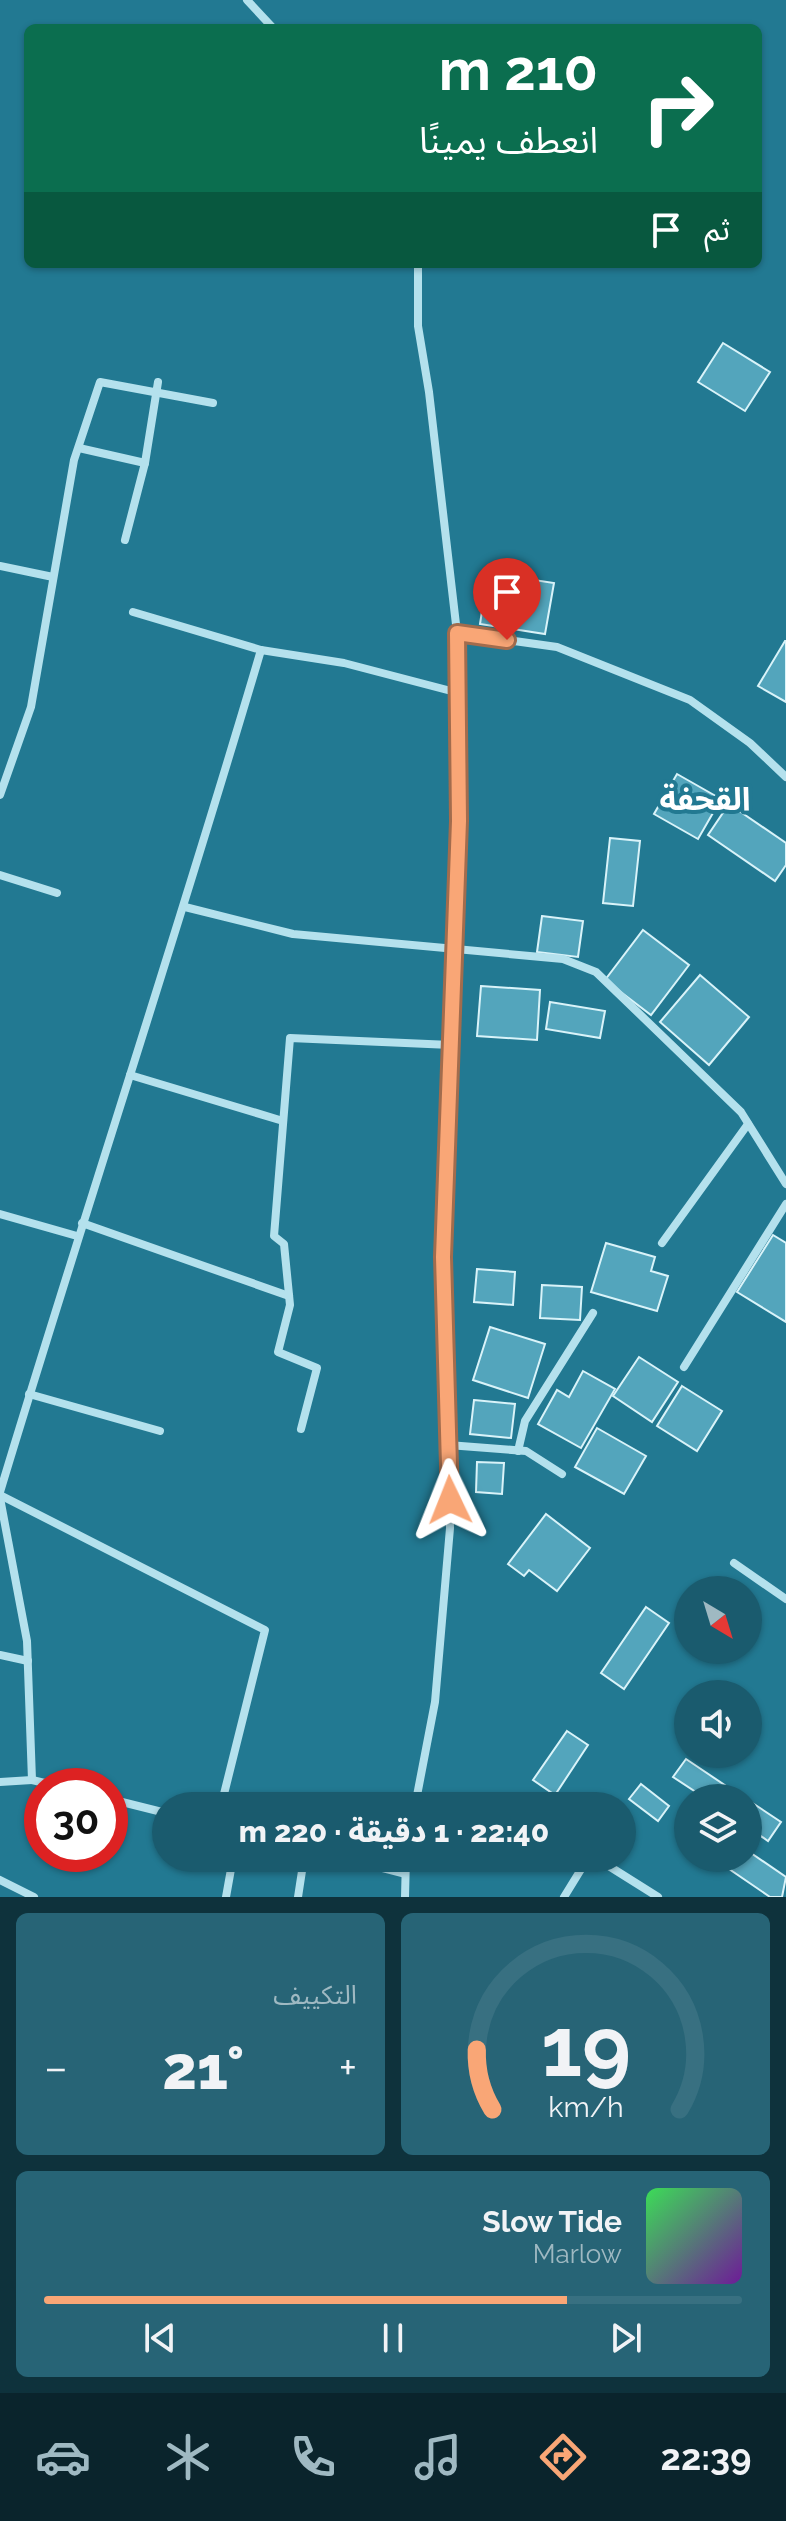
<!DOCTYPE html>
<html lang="ar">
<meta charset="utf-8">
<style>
body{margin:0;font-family:Raleway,"Noto Sans Arabic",sans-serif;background:#276476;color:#f1f3f6;direction:rtl;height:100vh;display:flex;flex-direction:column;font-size:30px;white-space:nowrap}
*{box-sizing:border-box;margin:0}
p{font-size:26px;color:#9fb9c2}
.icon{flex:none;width:44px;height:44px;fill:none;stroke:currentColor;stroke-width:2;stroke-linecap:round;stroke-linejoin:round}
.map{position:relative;height:1897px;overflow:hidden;direction:ltr}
.drawer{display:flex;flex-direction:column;gap:16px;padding:16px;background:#0e323c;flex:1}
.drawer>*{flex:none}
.banner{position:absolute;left:24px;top:24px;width:738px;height:244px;border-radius:12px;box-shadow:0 2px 6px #0004;direction:rtl;background:#0b6e4f;color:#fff;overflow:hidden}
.needle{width:52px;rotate:142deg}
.fabs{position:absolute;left:674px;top:1576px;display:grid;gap:16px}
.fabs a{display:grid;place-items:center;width:88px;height:88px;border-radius:50%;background:#1a5b6e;box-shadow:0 2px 6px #0004;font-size:40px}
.speed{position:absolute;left:24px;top:1768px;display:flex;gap:16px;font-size:40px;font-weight:700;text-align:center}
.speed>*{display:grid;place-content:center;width:104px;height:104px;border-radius:50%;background:#1a5b6e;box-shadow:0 2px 6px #0004;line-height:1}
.speed .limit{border:12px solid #d22;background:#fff;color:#111}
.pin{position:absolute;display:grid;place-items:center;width:68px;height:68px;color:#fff;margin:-82px -34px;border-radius:50% 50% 50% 0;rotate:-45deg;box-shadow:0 0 8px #0007}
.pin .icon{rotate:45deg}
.me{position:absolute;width:88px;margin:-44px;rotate:358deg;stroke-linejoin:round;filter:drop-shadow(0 0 6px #0008)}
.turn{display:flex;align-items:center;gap:28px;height:168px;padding:0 32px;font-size:36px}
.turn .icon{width:104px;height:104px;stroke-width:2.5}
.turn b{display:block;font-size:56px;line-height:68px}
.then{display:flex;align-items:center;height:76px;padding:0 32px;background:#0003;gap:16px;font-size:30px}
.big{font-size:60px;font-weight:800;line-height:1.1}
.drawer .widget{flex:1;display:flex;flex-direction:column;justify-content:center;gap:12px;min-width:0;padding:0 28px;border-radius:12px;background:#276476}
.drawer .dial{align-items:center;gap:0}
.dial svg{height:208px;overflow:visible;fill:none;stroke:#387081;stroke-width:7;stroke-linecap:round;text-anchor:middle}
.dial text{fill:#f1f3f6;stroke:none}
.song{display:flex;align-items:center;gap:24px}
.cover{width:96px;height:96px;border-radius:12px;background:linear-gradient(135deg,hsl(130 70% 55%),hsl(280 70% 35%))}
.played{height:8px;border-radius:4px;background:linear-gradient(90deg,#f9a676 75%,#387081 75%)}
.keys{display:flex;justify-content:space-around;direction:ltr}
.heat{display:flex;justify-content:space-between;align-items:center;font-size:44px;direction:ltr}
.drawer .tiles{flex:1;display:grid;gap:16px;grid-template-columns:1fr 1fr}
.widget:last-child{grid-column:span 2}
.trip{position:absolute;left:152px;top:1792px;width:484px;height:80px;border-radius:40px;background:#1a5b6e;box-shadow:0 2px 6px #0004;font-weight:800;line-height:80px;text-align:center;direction:rtl}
.dock{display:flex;height:128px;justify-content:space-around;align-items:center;background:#0a242c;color:#9fb9c2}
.dock .icon{width:56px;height:56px}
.dock .active{color:#f9a676}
.dock b{font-size:36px;color:#f1f3f6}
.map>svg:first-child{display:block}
.building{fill:#53a5bc;stroke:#d9f3f9;stroke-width:2}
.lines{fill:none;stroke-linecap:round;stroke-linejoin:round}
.street{stroke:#b4e1ed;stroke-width:8}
.route-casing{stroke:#a26c4d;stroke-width:20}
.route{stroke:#f9a676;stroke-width:14}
.labels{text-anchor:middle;stroke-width:8;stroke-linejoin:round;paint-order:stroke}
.district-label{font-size:32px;font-weight:bold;fill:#fff;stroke:#227992}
</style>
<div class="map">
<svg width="786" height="1897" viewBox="0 0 786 1897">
<rect width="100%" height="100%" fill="#227992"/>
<!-- building -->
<g class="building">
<path d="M723,343L770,372L745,411L698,382Z"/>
<path d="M488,573L554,583L545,634L480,624Z"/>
<path d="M785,641H786V702L758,686Z"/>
<path d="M677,774L721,799L698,839L654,814Z"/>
<path d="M729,804L786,843V865L775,881L708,835Z"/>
<path d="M610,838L640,841L633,906L603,903Z"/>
<path d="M542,916L583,921L578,957L537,952Z"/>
<path d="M643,930L689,965L651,1015L605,980Z"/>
<path d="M700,975L749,1017L709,1065L660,1022Z"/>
<path d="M481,986L540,990L537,1040L477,1036Z"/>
<path d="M550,1002L605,1011L600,1038L546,1029Z"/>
<path d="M773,1235L786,1243V1322L737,1292Z"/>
<path d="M606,1243L655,1257L651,1271L668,1276L657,1311L591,1292Z"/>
<path d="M477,1269L515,1272L513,1305L474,1302Z"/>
<path d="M542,1285L582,1287L580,1320L540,1318Z"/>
<path d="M490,1327L545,1344L528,1398L473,1380Z"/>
<path d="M639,1357L678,1382L652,1422L613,1396Z"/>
<path d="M583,1371L615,1389L581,1448L538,1424L557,1390L569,1397Z"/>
<path d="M682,1386L722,1411L697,1451L657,1426Z"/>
<path d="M474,1400L515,1404L511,1438L470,1434Z"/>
<path d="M597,1428L646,1456L624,1494L575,1467Z"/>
<path d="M477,1462L504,1463L502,1494L476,1492Z"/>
<path d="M546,1514L590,1548L557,1591L529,1570L524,1576L508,1564Z"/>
<path d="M646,1607L669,1623L624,1689L601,1673Z"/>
<path d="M567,1731L588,1745L555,1795L533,1780Z"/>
<path d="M686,1759L744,1798H705L673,1777Z"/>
<path d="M641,1784L669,1806L658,1821L629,1799Z"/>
<path d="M748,1800L781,1822L768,1841L748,1827Z"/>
<path d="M748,1851L786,1877L782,1897H770L716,1860L748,1858Z"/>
</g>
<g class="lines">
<!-- street -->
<g class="street">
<path d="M247,0L273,28"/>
<path d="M79,448L145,463"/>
<path d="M125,540L145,463L158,382"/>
<path d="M0,566L53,577"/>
<path d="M133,612L261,650L344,663L455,692"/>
<path d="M457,633L557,647L690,700L750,743L786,777"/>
<path d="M0,795L31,707L74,460L100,382L213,403"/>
<path d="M0,875L57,893"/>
<path d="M185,907L293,934L563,959L596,972L741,1112L786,1184"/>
<path d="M130,1075L283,1121"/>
<path d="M0,1214L77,1236"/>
<path d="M82,1223L289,1296"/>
<path d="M662,1243L748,1124"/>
<path d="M684,1367L786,1204"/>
<path d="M29,1394L160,1431"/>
<path d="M301,1429L317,1368L278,1352L290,1305L284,1244L274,1236L290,1038L451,1045"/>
<path d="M448,1445L526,1451L562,1474"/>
<path d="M518,1451L525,1421L593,1313"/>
<path d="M0,1492C85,1211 178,932 261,650"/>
<path d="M0,1495L265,1630L221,1806"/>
<path d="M0,1498L27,1641L32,1780L58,1786"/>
<path d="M734,1563L786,1599"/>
<path d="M0,1655L28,1661"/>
<path d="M0,1782L32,1780"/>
<path d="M110,1799L166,1813"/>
<path d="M415,1806L435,1702L450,1528L443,1257L460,730L455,692L457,633L429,392L418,326V264"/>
<path d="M343,1858L405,1874"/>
<path d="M596,1858L658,1897"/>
<path d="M0,1880L34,1897"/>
<path d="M226,1897L233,1858"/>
<path d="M298,1897L304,1858"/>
<path d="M405,1897L406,1858"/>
<path d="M564,1897L588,1858"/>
</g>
</g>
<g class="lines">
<!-- route casing -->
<g class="route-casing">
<path id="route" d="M450,1500L443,1257L459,821L457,633L507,640"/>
</g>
<!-- route -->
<use href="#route" class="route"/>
</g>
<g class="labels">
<!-- district labels -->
<g class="district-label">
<text x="705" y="810">القحفة</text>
</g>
</g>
</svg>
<div class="fabs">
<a><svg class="needle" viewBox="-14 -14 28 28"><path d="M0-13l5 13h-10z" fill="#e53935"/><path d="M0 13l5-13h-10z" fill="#9fb9c2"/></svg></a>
<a><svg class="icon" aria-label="sound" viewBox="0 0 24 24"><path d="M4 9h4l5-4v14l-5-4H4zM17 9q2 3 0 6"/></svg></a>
<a><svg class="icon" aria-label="layers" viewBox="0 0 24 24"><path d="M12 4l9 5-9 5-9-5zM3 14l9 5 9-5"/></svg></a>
</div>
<div class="speed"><div class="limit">30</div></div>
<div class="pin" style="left:507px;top:640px;background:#d93025"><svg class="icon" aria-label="arrive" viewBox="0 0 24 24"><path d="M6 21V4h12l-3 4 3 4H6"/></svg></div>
<svg class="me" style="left:450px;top:1500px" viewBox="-20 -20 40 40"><path d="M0-17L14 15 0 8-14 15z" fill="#f9a676" stroke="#fff" stroke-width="4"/></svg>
<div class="trip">22:40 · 1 دقيقة · 220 m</div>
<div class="banner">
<div class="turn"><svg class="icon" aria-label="right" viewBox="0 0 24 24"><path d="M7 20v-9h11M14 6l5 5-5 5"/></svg><div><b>210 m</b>انعطف يمينًا</div></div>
<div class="then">ثم<svg class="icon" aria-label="arrive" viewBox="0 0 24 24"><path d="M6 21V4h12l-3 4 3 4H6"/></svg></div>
</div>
</div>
<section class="drawer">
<div class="tiles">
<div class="widget dial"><svg viewBox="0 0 100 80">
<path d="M14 69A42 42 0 1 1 86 69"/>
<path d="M14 69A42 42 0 0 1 8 46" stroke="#f9a676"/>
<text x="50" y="56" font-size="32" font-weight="700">19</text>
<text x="50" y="72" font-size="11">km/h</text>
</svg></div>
<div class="widget"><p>التكييف</p>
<div class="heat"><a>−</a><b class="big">21°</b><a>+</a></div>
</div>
<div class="widget">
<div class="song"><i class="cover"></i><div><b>Slow Tide</b><p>Marlow</p></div></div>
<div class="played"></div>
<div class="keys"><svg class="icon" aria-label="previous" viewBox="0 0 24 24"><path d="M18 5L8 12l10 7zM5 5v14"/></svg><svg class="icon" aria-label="pause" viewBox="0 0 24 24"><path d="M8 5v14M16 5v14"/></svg><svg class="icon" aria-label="next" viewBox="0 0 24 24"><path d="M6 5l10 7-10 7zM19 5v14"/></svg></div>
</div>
</div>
</section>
<nav class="dock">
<b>22:39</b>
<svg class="icon active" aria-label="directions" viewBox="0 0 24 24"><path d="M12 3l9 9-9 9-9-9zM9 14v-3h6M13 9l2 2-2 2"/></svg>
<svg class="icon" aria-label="music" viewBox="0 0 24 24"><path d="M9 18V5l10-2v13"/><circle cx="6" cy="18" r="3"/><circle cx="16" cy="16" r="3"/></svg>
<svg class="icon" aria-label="phone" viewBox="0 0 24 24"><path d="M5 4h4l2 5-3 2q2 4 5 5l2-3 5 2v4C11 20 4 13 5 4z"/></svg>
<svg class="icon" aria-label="climate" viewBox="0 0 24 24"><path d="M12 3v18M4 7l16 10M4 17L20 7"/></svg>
<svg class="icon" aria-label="car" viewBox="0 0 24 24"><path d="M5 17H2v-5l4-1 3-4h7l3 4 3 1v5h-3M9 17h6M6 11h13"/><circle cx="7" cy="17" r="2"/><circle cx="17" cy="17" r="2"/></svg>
</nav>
